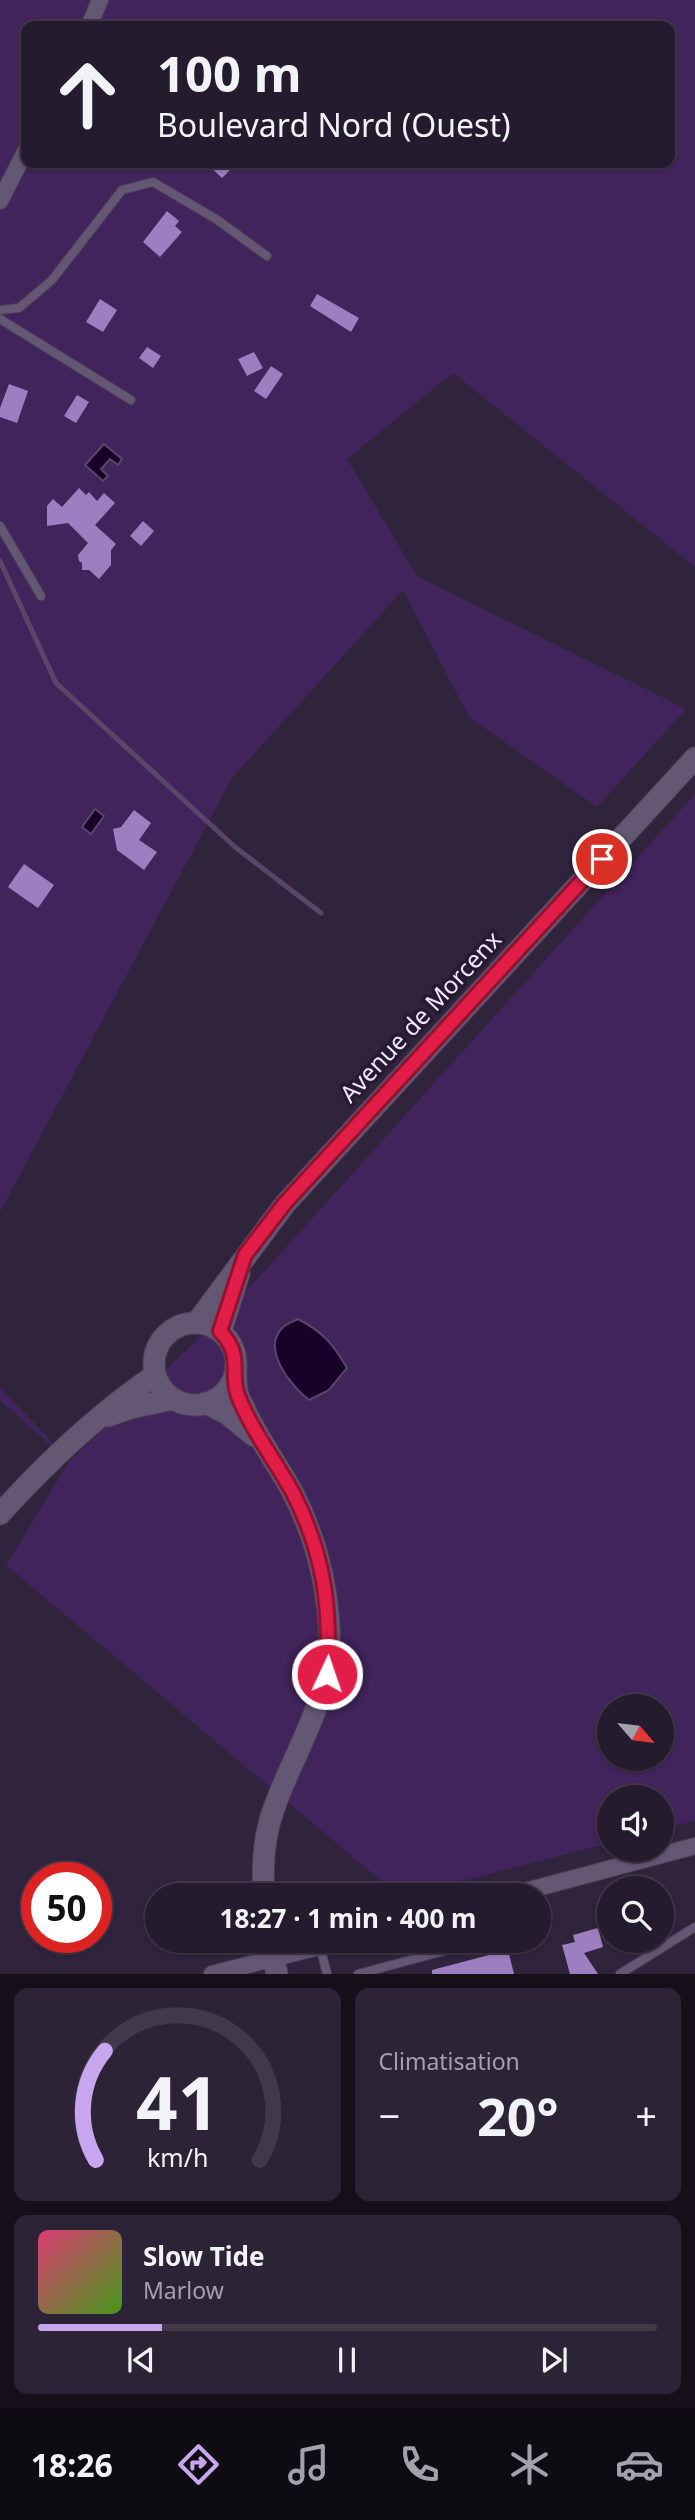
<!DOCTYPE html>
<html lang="fr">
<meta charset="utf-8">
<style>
body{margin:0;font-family:"Noto Sans",sans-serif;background:#2c2436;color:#f1f3f6;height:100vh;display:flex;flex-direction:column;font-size:26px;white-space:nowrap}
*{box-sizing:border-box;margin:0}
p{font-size:23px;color:#a3a1aa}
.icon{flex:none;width:38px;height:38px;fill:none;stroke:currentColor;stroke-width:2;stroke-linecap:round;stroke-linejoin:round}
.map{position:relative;height:1974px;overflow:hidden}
.side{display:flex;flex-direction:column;gap:14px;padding:14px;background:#140f19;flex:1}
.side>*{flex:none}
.top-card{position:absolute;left:21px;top:21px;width:654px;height:147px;border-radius:14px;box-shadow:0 2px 5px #0004,0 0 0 2px #41394a;background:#241b2e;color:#f1f3f6;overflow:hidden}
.needle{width:46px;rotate:118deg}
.buttons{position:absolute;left:597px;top:1694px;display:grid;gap:14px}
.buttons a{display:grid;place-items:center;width:77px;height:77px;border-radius:50%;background:#241b2e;box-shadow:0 2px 5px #0004,0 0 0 2px #41394a;font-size:35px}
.speed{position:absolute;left:21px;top:1862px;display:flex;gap:14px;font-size:35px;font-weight:700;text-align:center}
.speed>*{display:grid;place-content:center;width:91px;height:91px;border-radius:50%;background:#241b2e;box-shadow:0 2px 5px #0004,0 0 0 2px #41394a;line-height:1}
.speed .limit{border:10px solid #d22;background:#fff;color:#111}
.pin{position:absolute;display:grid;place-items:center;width:60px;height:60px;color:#fff;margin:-30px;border:4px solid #fff;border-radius:50%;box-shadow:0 2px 7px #0007}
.me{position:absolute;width:77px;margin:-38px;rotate:3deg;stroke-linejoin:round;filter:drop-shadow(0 0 5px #0008)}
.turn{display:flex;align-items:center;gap:24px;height:147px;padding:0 21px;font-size:32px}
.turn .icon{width:91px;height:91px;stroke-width:2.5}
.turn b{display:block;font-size:49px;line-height:60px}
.big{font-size:52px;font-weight:700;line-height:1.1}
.side .tile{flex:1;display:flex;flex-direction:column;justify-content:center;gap:10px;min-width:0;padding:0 24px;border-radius:14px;background:#2c2436}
.side .dial{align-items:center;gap:0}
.dial svg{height:182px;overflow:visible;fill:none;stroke:#41394a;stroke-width:7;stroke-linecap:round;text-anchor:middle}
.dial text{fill:#f1f3f6;stroke:none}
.song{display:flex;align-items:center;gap:21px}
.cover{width:84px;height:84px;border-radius:10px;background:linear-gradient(135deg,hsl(340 70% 55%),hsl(100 70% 35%))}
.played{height:7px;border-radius:4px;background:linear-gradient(90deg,#c8a6ef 20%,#41394a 20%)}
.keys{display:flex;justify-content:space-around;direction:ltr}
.heat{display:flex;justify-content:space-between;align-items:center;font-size:38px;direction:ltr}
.side .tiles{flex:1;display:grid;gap:14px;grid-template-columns:1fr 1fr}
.tile:last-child{grid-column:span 2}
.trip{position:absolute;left:145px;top:1883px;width:406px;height:70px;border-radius:35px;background:#241b2e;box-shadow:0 2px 5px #0004,0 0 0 2px #41394a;font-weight:700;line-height:70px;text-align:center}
.tabs{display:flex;height:112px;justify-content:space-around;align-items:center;background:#0e0b12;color:#a3a1aa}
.tabs .icon{width:49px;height:49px}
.tabs .on{color:#c8a6ef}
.tabs b{font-size:32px;color:#f1f3f6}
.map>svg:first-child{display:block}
.green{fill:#41245b;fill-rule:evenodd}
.water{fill:#18022a;stroke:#584768;stroke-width:2}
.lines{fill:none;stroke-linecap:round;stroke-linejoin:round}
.stream{stroke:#584768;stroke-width:5}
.building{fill:#9d7ec0}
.service-casing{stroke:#4b4157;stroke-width:10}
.minor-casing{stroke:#4b4157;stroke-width:18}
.secondary-casing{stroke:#4b4157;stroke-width:23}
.service{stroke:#645774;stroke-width:8}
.minor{stroke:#645774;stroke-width:16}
.secondary{stroke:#645774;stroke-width:21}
.route-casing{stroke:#92132f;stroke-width:18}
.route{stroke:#e11d48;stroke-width:12}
.labels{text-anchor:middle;stroke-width:7;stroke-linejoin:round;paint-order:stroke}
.street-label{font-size:24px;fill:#eee7f8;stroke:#261a33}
</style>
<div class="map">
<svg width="695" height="1974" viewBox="0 0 695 1974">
<rect width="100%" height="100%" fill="#30243d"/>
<!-- green -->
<g class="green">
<path d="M0,0H695V567L453,373L347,459L417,576L686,709L597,807L469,717L403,590L232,778L0,1212ZM26,26H670V163H26Z"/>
<path d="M695,794V1821L662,1829V1797H609V1843L409,1895H398L6,1565L69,1462L0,1400V1387L70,1461L217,1321L271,1264ZM609,1706H662V1759H609Z"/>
</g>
<!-- water -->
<g class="water">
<path d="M104,444L122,459L118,465L110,459L101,469L108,476L103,481L85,465Z"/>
<path d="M95,809L104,816L91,834L82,827Z"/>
<path d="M298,1319C323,1332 333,1344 347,1368L329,1390L309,1400C292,1387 260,1349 283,1327C286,1324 294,1321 298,1319Z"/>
</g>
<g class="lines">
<!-- stream -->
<path class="stream" d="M0,561L56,683L235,847L321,913"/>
</g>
<!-- building -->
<g class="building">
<path d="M206,163H237L222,178Z"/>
<path d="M167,211L179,221L175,226L182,232L160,257L143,242Z"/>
<path d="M317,294L359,318L351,332L310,306Z"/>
<path d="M100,299L117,310L103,332L86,322Z"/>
<path d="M147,347L161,356L153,368L139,358Z"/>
<path d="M254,352L263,368L247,376L238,359Z"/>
<path d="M271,366L283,374L266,399L254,391Z"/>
<path d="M9,384L28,391L17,423L0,417V408Z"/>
<path d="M77,395L89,402L76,423L64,416Z"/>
<path d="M79,488L86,495L89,492L97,501L104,493L115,503L95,525L116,544L111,550V565L99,579L89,570H82V563L79,561L78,555L88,543L68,523L47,526V506L53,499L62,507Z"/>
<path d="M143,521L154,531L141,546L130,536Z"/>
<path d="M134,810L151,823L139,840L157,852L144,870L117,850L113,829L121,827Z"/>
<path d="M24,864L54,885L38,908L8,887Z"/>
<path d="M598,1928L603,1947L584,1953L598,1974H570L562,1945L575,1942L573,1935Z"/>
<path d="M508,1950L514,1974H432V1970Z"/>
</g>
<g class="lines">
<!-- service casing -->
<g class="service-casing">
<g id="service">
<path d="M0,310L19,308L52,280L122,190L153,182L216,219L267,256"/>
<path d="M0,319L131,400"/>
<path d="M0,526L41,596"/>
<path d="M320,1946L327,1974"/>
<path d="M358,1974L481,1941"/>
<path d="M620,1974L695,1927"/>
</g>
</g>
<!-- minor casing -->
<g class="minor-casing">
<g id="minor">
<path d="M89,26L100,0"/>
<path d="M0,201L26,150"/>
<path d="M511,1895L695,1846"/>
<path d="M212,1974L342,1941"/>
</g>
</g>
<!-- secondary casing -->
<g class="secondary-casing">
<g id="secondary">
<path d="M197,1322L285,1204L695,758"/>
<circle cx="195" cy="1364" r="41"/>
<path d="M221,1331L239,1274"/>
<path d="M236,1365C236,1373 236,1383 237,1391C238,1398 243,1404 245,1410C259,1440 278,1465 293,1493C315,1536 326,1578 329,1625C334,1698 295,1747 273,1811C263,1839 262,1866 264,1895"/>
<path d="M205,1403L226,1413L254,1436"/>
<path d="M108,1416L131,1408L173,1399"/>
<path d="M0,1514C47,1462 98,1414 155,1375"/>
<path d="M270,1941L277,1974"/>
</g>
</g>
<!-- service -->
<use href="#service" class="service"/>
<!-- minor -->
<use href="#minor" class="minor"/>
<!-- secondary -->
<use href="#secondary" class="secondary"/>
</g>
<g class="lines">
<!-- route casing -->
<g class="route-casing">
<path id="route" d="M327,1674C331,1607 324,1554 293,1493C275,1460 252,1431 238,1396C229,1370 244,1357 220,1331L245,1255L285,1203L602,859"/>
</g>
<!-- route -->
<use href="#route" class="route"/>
</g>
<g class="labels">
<!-- street labels -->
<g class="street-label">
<text transform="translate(421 1017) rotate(-47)" y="8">Avenue de Morcenx</text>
</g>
</g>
</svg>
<div class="buttons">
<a><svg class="needle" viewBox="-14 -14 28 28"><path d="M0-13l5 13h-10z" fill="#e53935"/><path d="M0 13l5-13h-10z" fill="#a3a1aa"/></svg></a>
<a><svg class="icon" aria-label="sound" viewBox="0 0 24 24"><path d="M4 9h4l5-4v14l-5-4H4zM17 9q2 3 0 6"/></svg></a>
<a><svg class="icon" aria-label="search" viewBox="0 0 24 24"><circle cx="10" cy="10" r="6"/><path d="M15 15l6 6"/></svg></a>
</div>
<div class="speed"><div class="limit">50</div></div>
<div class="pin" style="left:602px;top:859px;background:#d93025"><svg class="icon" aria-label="arrive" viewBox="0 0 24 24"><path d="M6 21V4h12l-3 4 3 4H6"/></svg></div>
<svg class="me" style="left:327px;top:1674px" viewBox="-20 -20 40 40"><circle r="17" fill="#e11d48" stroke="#fff" stroke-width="3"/><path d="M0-11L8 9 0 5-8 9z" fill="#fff"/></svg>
<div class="trip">18:27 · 1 min · 400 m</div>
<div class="top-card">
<div class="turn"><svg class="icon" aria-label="ahead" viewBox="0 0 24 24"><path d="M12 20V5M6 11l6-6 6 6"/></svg><div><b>100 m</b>Boulevard Nord (Ouest)</div></div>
</div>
</div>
<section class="side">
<div class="tiles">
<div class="tile dial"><svg viewBox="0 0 100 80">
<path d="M14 69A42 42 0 1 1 86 69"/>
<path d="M14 69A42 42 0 0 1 18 21" stroke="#c8a6ef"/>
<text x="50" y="56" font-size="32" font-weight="700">41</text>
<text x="50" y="72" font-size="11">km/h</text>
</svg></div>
<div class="tile"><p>Climatisation</p>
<div class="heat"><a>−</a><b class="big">20°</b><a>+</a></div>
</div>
<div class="tile">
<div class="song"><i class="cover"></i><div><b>Slow Tide</b><p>Marlow</p></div></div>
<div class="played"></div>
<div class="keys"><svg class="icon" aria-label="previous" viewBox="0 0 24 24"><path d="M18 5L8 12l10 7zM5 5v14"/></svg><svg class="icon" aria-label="pause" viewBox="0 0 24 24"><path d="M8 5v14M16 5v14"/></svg><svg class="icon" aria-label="next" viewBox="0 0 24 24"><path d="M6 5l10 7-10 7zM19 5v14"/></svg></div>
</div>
</div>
</section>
<nav class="tabs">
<b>18:26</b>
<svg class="icon on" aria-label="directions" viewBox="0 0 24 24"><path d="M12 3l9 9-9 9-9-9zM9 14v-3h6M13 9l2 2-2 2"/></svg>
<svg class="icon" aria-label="music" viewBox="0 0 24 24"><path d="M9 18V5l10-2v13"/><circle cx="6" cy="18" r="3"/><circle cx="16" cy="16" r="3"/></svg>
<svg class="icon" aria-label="phone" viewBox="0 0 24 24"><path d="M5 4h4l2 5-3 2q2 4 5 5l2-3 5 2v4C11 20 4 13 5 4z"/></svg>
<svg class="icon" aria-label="climate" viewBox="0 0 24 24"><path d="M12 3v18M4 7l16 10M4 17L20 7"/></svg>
<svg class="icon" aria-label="car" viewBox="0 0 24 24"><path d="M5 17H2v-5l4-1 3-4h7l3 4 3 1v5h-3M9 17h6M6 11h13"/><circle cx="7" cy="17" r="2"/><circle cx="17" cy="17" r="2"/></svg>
</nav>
